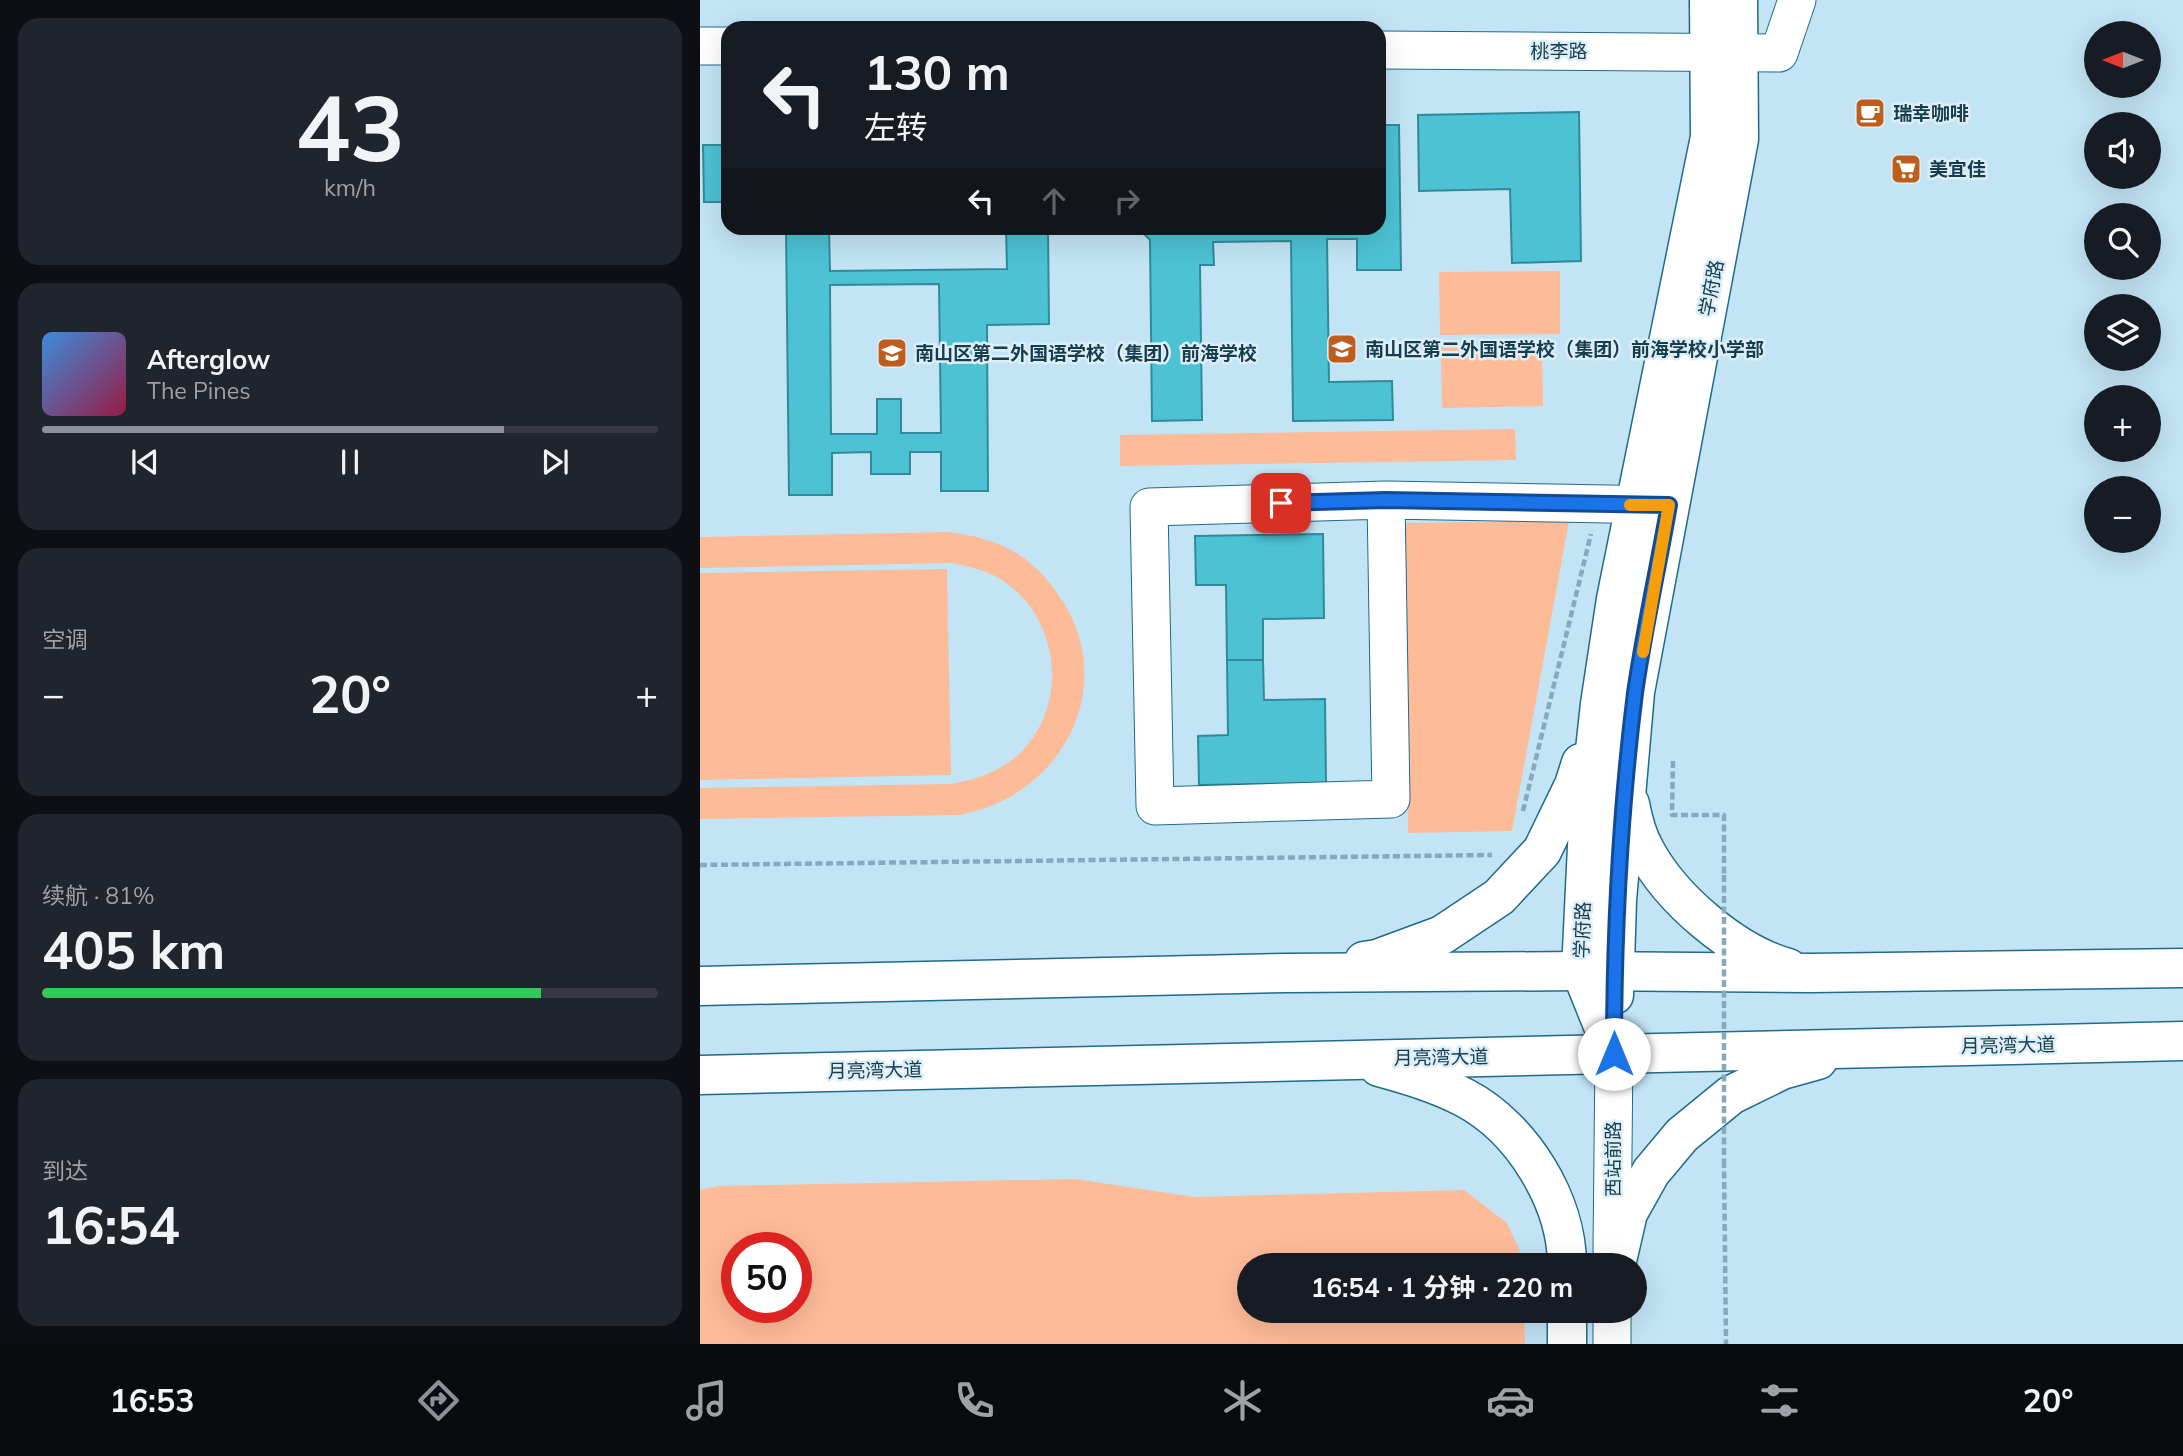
<!DOCTYPE html>
<html lang="zh">
<meta charset="utf-8">
<style>
body{margin:0;font-family:Mulish,"Noto Sans SC",sans-serif;background:#20242c;color:#f1f3f6;height:100vh;display:flex;flex-direction:column;font-size:26px;white-space:nowrap}
*{box-sizing:border-box;margin:0}
p{font-size:23px;color:#9ea1a6}
.icon{flex:none;width:38px;height:38px;fill:none;stroke:currentColor;stroke-width:2;stroke-linecap:round;stroke-linejoin:round}
.map{position:relative;flex:1;overflow:hidden}
.sheet{display:flex;flex-direction:column;gap:18px;padding:18px;background:#0d0f14;width:700px}
.sheet>*{flex:none}
.hud{position:absolute;left:21px;top:21px;width:665px;height:214px;border-radius:21px;box-shadow:0 7px 28px #0002;background:#171b24;color:#f1f3f6;overflow:hidden}
.needle{width:46px;rotate:270deg}
.fabs{position:absolute;left:1384px;top:21px;display:grid;gap:14px}
.fabs a{display:grid;place-items:center;width:77px;height:77px;border-radius:50%;background:#171b24;box-shadow:0 7px 28px #0002;font-size:35px}
.speed{position:absolute;left:21px;top:1232px;display:flex;gap:14px;font-size:35px;font-weight:700;text-align:center}
.speed>*{display:grid;place-content:center;width:91px;height:91px;border-radius:50%;background:#171b24;box-shadow:0 7px 28px #0002;line-height:1}
.speed .limit{border:10px solid #d22;background:#fff;color:#111}
.pin{position:absolute;display:grid;place-items:center;width:60px;height:60px;color:#fff;margin:-30px;border-radius:14px;box-shadow:0 4px 10px #0006}
.me{position:absolute;width:77px;margin:-38px;rotate:0deg;stroke-linejoin:round;filter:drop-shadow(0 0 5px #0008)}
.turn{display:flex;align-items:center;gap:24px;height:147px;padding:0 28px;font-size:32px}
.turn .icon{width:91px;height:91px;stroke-width:2.5}
.turn b{display:block;font-size:49px;line-height:60px}
.lanes{display:flex;align-items:center;height:66px;padding:0 28px;background:#0003;justify-content:center;gap:35px;direction:ltr}
.lanes .off{opacity:.35}
.big{font-size:52px;font-weight:700;line-height:1.1}
.sheet .widget{flex:1;display:flex;flex-direction:column;justify-content:center;gap:10px;min-width:0;padding:0 24px;border-radius:21px;background:#20242c}
.sheet .dial{align-items:center;gap:0}
.dial b{font-size:91px;line-height:1}
.song{display:flex;align-items:center;gap:21px}
.cover{width:84px;height:84px;border-radius:10px;background:linear-gradient(135deg,hsl(210 70% 55%),hsl(340 70% 35%))}
.played{height:7px;border-radius:4px;background:linear-gradient(90deg,#8c9099 75%,#363941 75%)}
.keys{display:flex;justify-content:space-around;direction:ltr}
.heat{display:flex;justify-content:space-between;align-items:center;font-size:38px;direction:ltr}
.charge{height:10px;border-radius:5px;background:linear-gradient(90deg,#34c759 81%,#363941 0)}
.trip{position:absolute;left:537px;top:1253px;width:410px;height:70px;border-radius:35px;background:#171b24;box-shadow:0 7px 28px #0002;font-weight:700;line-height:70px;text-align:center}
.tabs{display:flex;height:112px;justify-content:space-around;align-items:center;background:#090b0e;color:#9ea1a6}
.tabs .icon{width:49px;height:49px}
.tabs .selected{color:#8c9099}
.tabs b{font-size:32px;color:#f1f3f6}
main{display:flex;flex:1;min-height:0}
.map>svg:first-child{display:block}
.green{fill:#febb98;fill-rule:evenodd}
.building{fill:#4cc2d4;stroke:#318a98;stroke-width:2;fill-rule:evenodd}
.lines{fill:none;stroke-linecap:round;stroke-linejoin:round}
.minor-casing{stroke:#206b89;stroke-width:39}
.major-casing{stroke:#206b89;stroke-width:41}
.path{stroke:#86aabb;stroke-width:4.5;stroke-dasharray:7 3.5;stroke-linecap:butt}
.minor{stroke:#fff;stroke-width:37}
.major{stroke:#fff;stroke-width:38}
.path-bridge{stroke:#86aabb;stroke-width:4.5;stroke-dasharray:7 3.5;stroke-linecap:butt}
.route-casing{stroke:#114b97;stroke-width:18}
.route{stroke:#1a73e8;stroke-width:12}
.slow{stroke:#f59e0b;stroke-width:12}
.labels{text-anchor:middle;stroke-width:5;stroke-linejoin:round;paint-order:stroke}
.street-label{font-size:19px;fill:#153d4e;stroke:#ddeef7}
.poi-label{font-size:19px;font-weight:bold;fill:#153d4e;stroke:#ddeef7;text-anchor:start}
</style>
<main>
<section class="sheet">
<div class="widget dial"><b>43</b><p>km/h</p></div>
<div class="widget">
<div class="song"><i class="cover"></i><div><b>Afterglow</b><p>The Pines</p></div></div>
<div class="played"></div>
<div class="keys"><svg class="icon" aria-label="previous" viewBox="0 0 24 24"><path d="M18 5L8 12l10 7zM5 5v14"/></svg><svg class="icon" aria-label="pause" viewBox="0 0 24 24"><path d="M8 5v14M16 5v14"/></svg><svg class="icon" aria-label="next" viewBox="0 0 24 24"><path d="M6 5l10 7-10 7zM19 5v14"/></svg></div>
</div>
<div class="widget"><p>空调</p>
<div class="heat"><a>−</a><b class="big">20°</b><a>+</a></div>
</div>
<div class="widget"><p>续航 · 81%</p><b class="big">405 km</b><div class="charge"></div></div>
<div class="widget"><p>到达</p><b class="big">16:54</b></div>
</section>
<div class="map">
<svg width="1483" height="1344" viewBox="0 0 1483 1344">
<rect width="100%" height="100%" fill="#c2e4f5"/>
<!-- green -->
<g class="green">
<path d="M860,271V334L740,335L739,272Z"/>
<path d="M842,345L843,406L742,408L741,346Z"/>
<path d="M815,429L816,460L420,466V435Z"/>
<path d="M869,521L812,831L708,833L704,523Z"/>
<path d="M247,532C272,535 296,540 318,554C337,566 353,585 365,605C418,695 356,799 258,815L0,819V788L251,784C278,779 303,771 323,750C372,698 357,608 293,575C280,569 266,566 252,563L0,568V537Z"/>
<path d="M247,569L251,775L0,780V573Z"/>
<path d="M375,1179L494,1197L764,1190L807,1223L823,1258V1265H550V1311H824L825,1344H0V1190L18,1186ZM37,1248H96V1307H37Z"/>
</g>
<!-- building -->
<g class="building">
<path d="M879,112L881,261L812,263L810,189L719,191L718,115Z"/>
<path d="M679,125H699L701,270H657V239H627L629,382L692,381L693,420L593,421L591,241L513,242L514,265H500L502,420L452,421L450,240L438,228H679Z"/>
<path d="M3,145H28V202H4Z"/>
<path d="M86,228H129L130,271L307,269L306,228H348L349,324L287,325L288,491H241V452H210V474H171V452L132,453V495H89ZM239,284L241,433H201V399H177V434H131L130,285Z"/>
<path d="M623,534L624,618L563,619V660H527L526,585H496L495,536Z"/>
<path d="M527,660H563L564,700L625,699L626,783L499,785L498,736L528,735Z"/>
</g>
<g class="lines">
<!-- minor casing -->
<g class="minor-casing">
<g id="minor">
<path d="M0,46H28"/>
<path d="M679,50L1079,53L1097,0"/>
<path d="M686,500L691,799L455,806L449,507L686,500L965,505"/>
<path d="M912,1250L914,1053"/>
<path d="M912,1344V1311"/>
</g>
</g>
<!-- major casing -->
<g class="major-casing">
<g id="major">
<path d="M930,804C933,820 937,836 945,850C971,899 1034,953 1088,968"/>
<path d="M664,961L677,959L742,935L799,897L842,851L874,785L881,763"/>
<path d="M0,986L586,973L881,971L1110,973L1483,968"/>
<path d="M914,995L917,900L935,692L1039,139L1038,0"/>
<path d="M914,1053L881,971L889,805L900,704L916,599L1010,137L1009,0"/>
<path d="M679,1067C708,1075 739,1084 765,1098C822,1128 867,1201 867,1265"/>
<path d="M0,1075L1483,1041"/>
<path d="M916,1265L928,1213L951,1172L982,1135L1031,1095L1082,1070L1118,1060"/>
<path d="M867,1311V1344"/>
</g>
</g>
<!-- path -->
<g class="path">
<path d="M973,761L972,815H1024V875"/>
<path d="M823,811L891,534"/>
<path d="M0,865L792,855"/>
<path d="M1024,1161L1026,1344"/>
</g>
<!-- minor -->
<use href="#minor" class="minor"/>
<!-- major -->
<use href="#major" class="major"/>
<!-- path-bridge -->
<path class="path-bridge" d="M1024,875V1161"/>
</g>
<g class="lines">
<!-- route casing -->
<g class="route-casing">
<path id="route" d="M581,503L686,500L969,505C958,568 944,630 935,693C920,813 914,933 914,1054"/>
</g>
<!-- route -->
<use href="#route" class="route"/>
<!-- slow -->
<path class="slow" d="M930,505H969L943,652"/>
</g>
<!-- icons -->
<defs>
<g id="cafe-square" transform="scale(1.575)"><rect x="-9" y="-9" width="18" height="18" rx="4" fill="#be5d1c" stroke="#ddeef7"/><path d="M-5.5-4.5H6V0H3Q3 3.5 0 3.5H-2.5Q-5.5 3.5-5.5 0ZM3-3.2v2h1.7v-2ZM-6 4.5H4V6H-6Z" fill="#fff"/></g>
<g id="supermarket-square" transform="scale(1.575)"><rect x="-9" y="-9" width="18" height="18" rx="4" fill="#be5d1c" stroke="#ddeef7"/><path d="M-6-5.5h2.5l.6 2H6L4.5 2H-2.5L-4.4-4H-6ZM-1.5 3.2a1.3 1.3 0 1 0 .1 0ZM3 3.2a1.3 1.3 0 1 0 .1 0Z" fill="#fff"/></g>
<g id="school-square" transform="scale(1.575)"><rect x="-9" y="-9" width="18" height="18" rx="4" fill="#be5d1c" stroke="#ddeef7"/><path d="M0-5L7-2L0 1L-7-2ZM-4 1L0 2.5L4 1V4Q0 6-4 4Z" fill="#fff"/></g>
</defs>
<g fill-rule="evenodd">
<use href="#cafe-square" x="1170" y="113"/>
<use href="#supermarket-square" x="1206" y="169"/>
<use href="#school-square" x="642" y="349"/>
<use href="#school-square" x="192" y="353"/>
</g>
<g class="labels">
<!-- street labels -->
<g class="street-label">
<text x="859" y="58">桃李路</text>
<text transform="translate(1011 288) rotate(-79)" y="7">学府路</text>
<text transform="translate(882 930) rotate(-88)" y="7">学府路</text>
<text transform="translate(1308 1045) rotate(-1)" y="7">月亮湾大道</text>
<text transform="translate(741 1057) rotate(-1)" y="7">月亮湾大道</text>
<text transform="translate(175 1070) rotate(-1)" y="7">月亮湾大道</text>
<text transform="translate(913 1159) rotate(-90)" y="7">西站前路</text>
</g>
<!-- poi labels -->
<g class="poi-label">
<text x="1193" y="120">瑞幸咖啡</text>
<text x="1229" y="176">美宜佳</text>
<text x="665" y="356">南山区第二外国语学校（集团）前海学校小学部</text>
<text x="215" y="360">南山区第二外国语学校（集团）前海学校</text>
</g>
</g>
</svg>
<div class="fabs">
<a><svg class="needle" viewBox="-14 -14 28 28"><path d="M0-13l5 13h-10z" fill="#e53935"/><path d="M0 13l5-13h-10z" fill="#9ea1a6"/></svg></a>
<a><svg class="icon" aria-label="sound" viewBox="0 0 24 24"><path d="M4 9h4l5-4v14l-5-4H4zM17 9q2 3 0 6"/></svg></a>
<a><svg class="icon" aria-label="search" viewBox="0 0 24 24"><circle cx="10" cy="10" r="6"/><path d="M15 15l6 6"/></svg></a>
<a><svg class="icon" aria-label="layers" viewBox="0 0 24 24"><path d="M12 4l9 5-9 5-9-5zM3 14l9 5 9-5"/></svg></a>
<a>+</a>
<a>−</a>
</div>
<div class="speed"><div class="limit">50</div></div>
<div class="pin" style="left:581px;top:503px;background:#d93025"><svg class="icon" aria-label="arrive" viewBox="0 0 24 24"><path d="M6 21V4h12l-3 4 3 4H6"/></svg></div>
<svg class="me" style="left:914px;top:1054px" viewBox="-20 -20 40 40"><circle r="19" fill="#fff"/><path d="M0-13L10 11 0 6-10 11z" fill="#1a73e8"/></svg>
<div class="trip">16:54 · 1 分钟 · 220 m</div>
<div class="hud">
<div class="turn"><svg class="icon" aria-label="left" viewBox="0 0 24 24"><path d="M17 20v-9H6M10 6l-5 5 5 5"/></svg><div><b>130 m</b>左转</div></div>
<div class="lanes"><svg class="icon" aria-label="left" viewBox="0 0 24 24"><path d="M17 20v-9H6M10 6l-5 5 5 5"/></svg><svg class="icon off" aria-label="ahead" viewBox="0 0 24 24"><path d="M12 20V5M6 11l6-6 6 6"/></svg><svg class="icon off" aria-label="right" viewBox="0 0 24 24"><path d="M7 20v-9h11M14 6l5 5-5 5"/></svg></div>
</div>
</div>
</main>
<nav class="tabs">
<b>16:53</b>
<svg class="icon selected" aria-label="directions" viewBox="0 0 24 24"><path d="M12 3l9 9-9 9-9-9zM9 14v-3h6M13 9l2 2-2 2"/></svg>
<svg class="icon" aria-label="music" viewBox="0 0 24 24"><path d="M9 18V5l10-2v13"/><circle cx="6" cy="18" r="3"/><circle cx="16" cy="16" r="3"/></svg>
<svg class="icon" aria-label="phone" viewBox="0 0 24 24"><path d="M5 4h4l2 5-3 2q2 4 5 5l2-3 5 2v4C11 20 4 13 5 4z"/></svg>
<svg class="icon" aria-label="climate" viewBox="0 0 24 24"><path d="M12 3v18M4 7l16 10M4 17L20 7"/></svg>
<svg class="icon" aria-label="car" viewBox="0 0 24 24"><path d="M5 17H2v-5l4-1 3-4h7l3 4 3 1v5h-3M9 17h6M6 11h13"/><circle cx="7" cy="17" r="2"/><circle cx="17" cy="17" r="2"/></svg>
<svg class="icon" aria-label="filters" viewBox="0 0 24 24"><path d="M4 7h16M4 17h16"/><circle cx="9" cy="7" r="2"/><circle cx="15" cy="17" r="2"/></svg>
<b>20°</b>
</nav>
